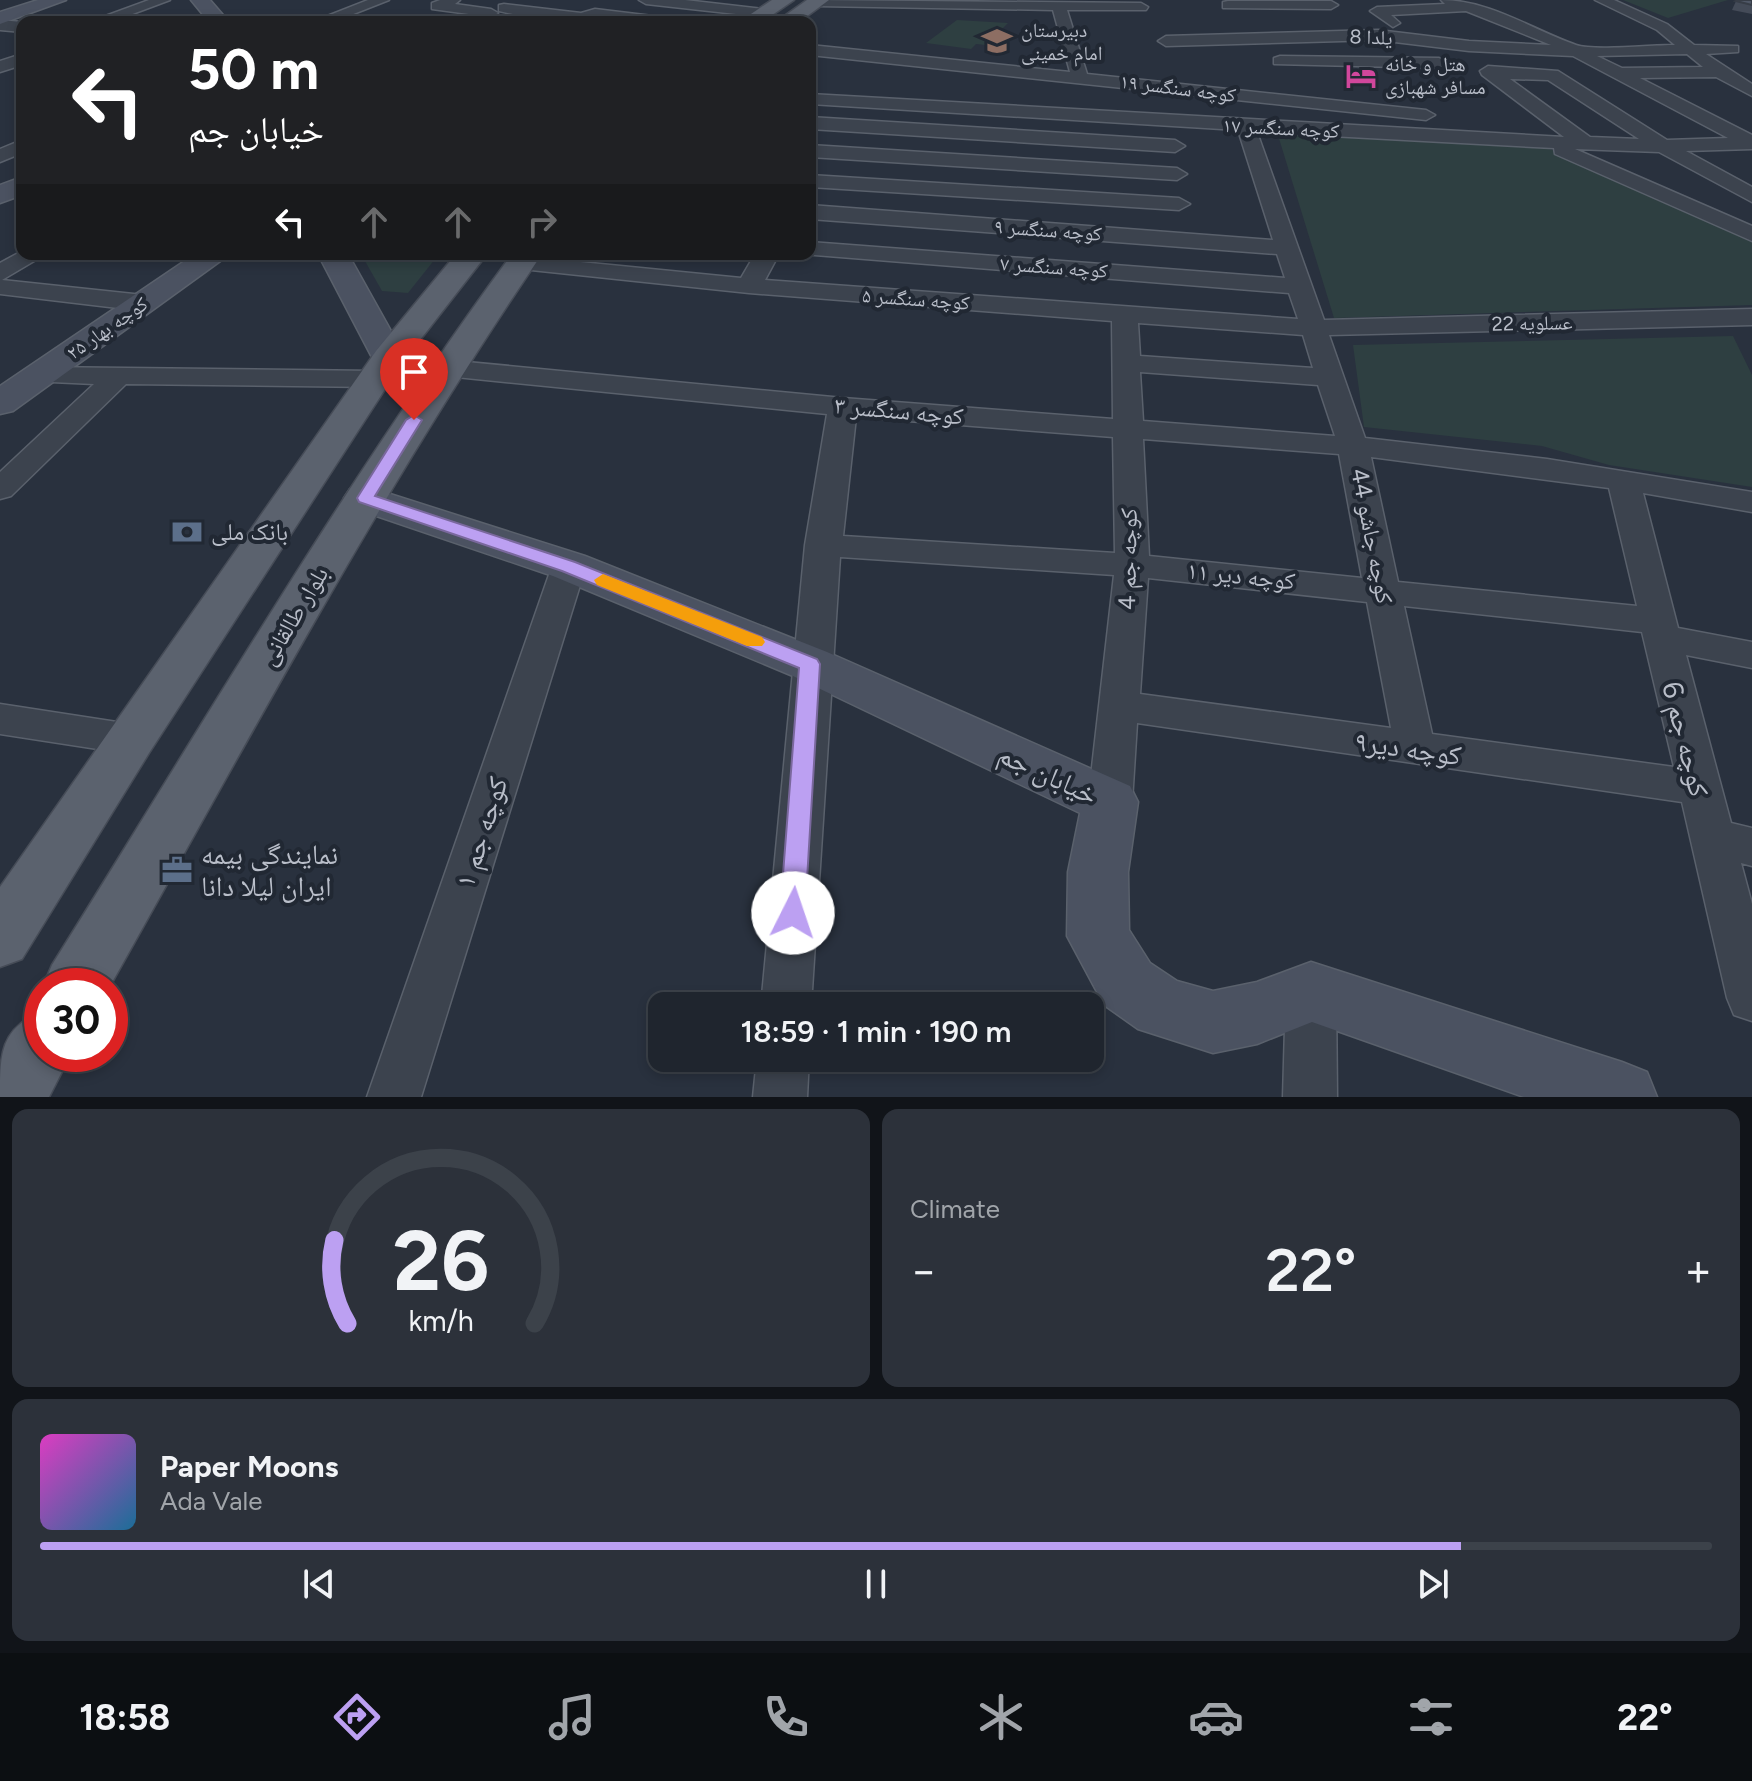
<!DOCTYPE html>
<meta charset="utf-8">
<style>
body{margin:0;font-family:Figtree,"Noto Naskh Arabic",sans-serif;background:#2c313a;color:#f1f3f6;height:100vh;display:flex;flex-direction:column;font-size:30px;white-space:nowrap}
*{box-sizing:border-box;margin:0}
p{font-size:26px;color:#a1a5aa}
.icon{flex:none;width:44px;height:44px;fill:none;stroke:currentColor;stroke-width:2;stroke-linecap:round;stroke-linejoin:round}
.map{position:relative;height:1097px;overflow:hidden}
.panel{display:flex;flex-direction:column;gap:12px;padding:12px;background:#111419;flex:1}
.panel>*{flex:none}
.banner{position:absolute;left:16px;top:16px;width:800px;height:244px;border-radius:16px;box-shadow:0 4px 12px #0003,0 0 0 2px #3c424a;background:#202124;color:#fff;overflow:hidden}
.speed{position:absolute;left:24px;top:968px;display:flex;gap:16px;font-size:40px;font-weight:700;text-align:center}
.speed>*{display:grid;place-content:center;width:104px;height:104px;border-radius:50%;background:#1f252e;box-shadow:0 4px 12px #0003,0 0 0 2px #3c424a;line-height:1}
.speed .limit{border:12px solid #d22;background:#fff;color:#111}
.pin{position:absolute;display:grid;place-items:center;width:68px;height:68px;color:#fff;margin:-82px -34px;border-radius:50% 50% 50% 0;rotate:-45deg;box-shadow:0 0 8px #0007}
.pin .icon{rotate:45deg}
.me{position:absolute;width:88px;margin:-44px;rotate:4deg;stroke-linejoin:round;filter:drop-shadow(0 0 6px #0008)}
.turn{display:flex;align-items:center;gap:28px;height:168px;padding:0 40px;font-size:36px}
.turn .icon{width:104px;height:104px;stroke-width:2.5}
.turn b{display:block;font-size:56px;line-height:68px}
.lanes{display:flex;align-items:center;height:76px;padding:0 40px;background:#0003;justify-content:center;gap:40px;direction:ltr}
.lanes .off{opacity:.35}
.big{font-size:60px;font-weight:600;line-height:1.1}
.panel .widget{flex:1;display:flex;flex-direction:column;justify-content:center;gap:12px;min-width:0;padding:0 28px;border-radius:16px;background:#2c313a}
.panel .dial{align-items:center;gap:0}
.dial svg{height:208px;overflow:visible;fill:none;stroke:#3c424a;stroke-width:7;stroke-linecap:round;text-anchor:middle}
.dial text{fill:#f1f3f6;stroke:none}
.song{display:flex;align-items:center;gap:24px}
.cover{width:96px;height:96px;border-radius:12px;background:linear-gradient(135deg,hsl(310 70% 55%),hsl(200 70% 35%))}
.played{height:8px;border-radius:4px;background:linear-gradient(90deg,#bca0f2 85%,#3c424a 85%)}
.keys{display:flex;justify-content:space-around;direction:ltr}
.heat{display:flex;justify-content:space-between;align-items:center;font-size:44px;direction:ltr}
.panel .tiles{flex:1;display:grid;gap:12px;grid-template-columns:1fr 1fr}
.widget:last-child{grid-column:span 2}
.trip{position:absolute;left:648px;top:992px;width:456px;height:80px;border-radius:16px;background:#1f252e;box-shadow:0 4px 12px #0003,0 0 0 2px #3c424a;font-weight:600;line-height:80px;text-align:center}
.tabs{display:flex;height:128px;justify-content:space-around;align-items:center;background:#0c0f12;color:#a1a5aa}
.tabs .icon{width:56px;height:56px}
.tabs .on{color:#bca0f2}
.tabs b{font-size:36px;color:#f1f3f6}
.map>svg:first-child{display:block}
.green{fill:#2e3f41}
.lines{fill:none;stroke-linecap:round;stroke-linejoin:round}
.street-casing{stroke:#5a616c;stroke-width:3}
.secondary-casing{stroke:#5a616c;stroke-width:3}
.primary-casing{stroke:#464c57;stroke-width:3}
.street{fill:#3c434e;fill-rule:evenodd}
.secondary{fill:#4b5261;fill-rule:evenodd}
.primary{fill:#5b626e;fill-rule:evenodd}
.wall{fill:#444b58}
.building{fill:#4f5766;stroke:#373d47;stroke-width:2}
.route{fill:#bca0f2;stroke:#7a689d;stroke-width:2}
.slow{fill:#f59e0b}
.labels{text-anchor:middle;stroke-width:8;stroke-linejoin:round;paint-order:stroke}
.far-poi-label{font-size:20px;fill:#b9bec9;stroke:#212833;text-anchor:start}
.far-street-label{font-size:20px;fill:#b9bec9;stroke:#212833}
.street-label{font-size:24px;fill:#b9bec9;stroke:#212833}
.poi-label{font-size:24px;fill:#b9bec9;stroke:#212833;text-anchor:start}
.near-street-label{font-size:28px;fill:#b9bec9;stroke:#212833}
.near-poi-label{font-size:28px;fill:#b9bec9;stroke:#212833;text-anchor:start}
</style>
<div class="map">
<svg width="1752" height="1097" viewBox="0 0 1752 1097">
<rect width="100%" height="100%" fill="#29313e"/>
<!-- green -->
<g class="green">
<path d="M1623,0H1728L1668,18Z"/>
<path d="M957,20L1008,23L986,45L976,44L971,49L926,43Z"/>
<path d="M1277,132L1537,146L1568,154L1752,238V305L1334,318Z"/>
<path d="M361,254H439L408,293L382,291Z"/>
<path d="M1733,336L1752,375V487L1609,465L1542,446L1364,427L1353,345Z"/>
</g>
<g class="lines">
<!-- street casing -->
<g class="street-casing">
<g id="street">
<path d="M149,0H170L111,22H89Z"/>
<path d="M368,0H389L333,22H312Z"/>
<path d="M440,0H460L455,4L491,9L498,13L491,17L432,9V3Z"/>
<path d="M639,0H685L763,9L770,13L763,17L646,4Z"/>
<path d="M811,0L1141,3L1148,7L1146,10H1067L1087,74L1426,110L1435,115L1426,120L810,55V45L1070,72L1053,10L817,6L812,5Z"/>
<path d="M1441,0C1490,0 1531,29 1576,45C1594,51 1652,45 1675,45L1657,30L1595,0H1614L1667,24L1694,45L1738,46V52L1706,54L1752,84V96L1716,77L1640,78L1752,135V149L1686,151L1752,187V202L1659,152L1575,149L1752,226V241L1555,154L1554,148L1257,132L1324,320L1752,309V325L1329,335L1365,438L1547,459L1752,492V512L1643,493L1678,628L1752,642V668L1686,655L1731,823L1752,828V866L1741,863L1752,904V1021L1734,1015L1727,998L1682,802L1137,723L1132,802L1125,814L1110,819L1095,814L1088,802L1114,575L840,557L811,1006H761L805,545L827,414L446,376L436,374L432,368L436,362L446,360L843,398L1113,419L1112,321L749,293L512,268L508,263L512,258L520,256L741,278L755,254H779L765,280L1298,319L1289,293L802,254H810V242L1285,278L1277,254L810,219V205L1273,240L1238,130L810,104V94L1564,137L1482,75L1480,71L1488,66L1558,71L1667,140L1728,138L1573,56L1469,51L1378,40L1166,46L1158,41L1166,36L1378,30L1469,41L1551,45L1466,11L1391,15L1400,23L1393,27L1370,11L1377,7L1445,4ZM1687,54L1703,67L1622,68L1597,56ZM1510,79L1548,80L1639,139L1590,137ZM1138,323L1303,335L1313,368L1140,356ZM1140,372L1318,385L1335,436L1143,421ZM856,417L1113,437L1115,553L843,536ZM1143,439L1339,454L1362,578L1149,556ZM1371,457L1609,488L1637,606L1398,582ZM1148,578L1367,602L1391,728L1140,694ZM1404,606L1642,632L1674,767L1432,734Z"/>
<path d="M1228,1H1331L1338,5L1331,9L1223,8V2Z"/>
<path d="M504,4L581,13L595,9L661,17L668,21L597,18C573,27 526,17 499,11V5Z"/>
<path d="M0,20L22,22V32L0,30Z"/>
<path d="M22,54V65L0,72V61Z"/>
<path d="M1280,56L1439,58L1447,63L1439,68L1274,64V58Z"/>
<path d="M810,117L1175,140L1185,146L1175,152L810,129Z"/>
<path d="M22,140V153L0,162V149Z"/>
<path d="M810,145L1177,168L1187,174L1177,180L810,157Z"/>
<path d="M810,175L1179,198L1190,204L1179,210L810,187Z"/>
<path d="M22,251V254H46L2,280L143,295L156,303L143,311L0,294V263Z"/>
<path d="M40,367L375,371L385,373L389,379L385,385L375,387L126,384L11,496L0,499V472L94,384L30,381L26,375L30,369Z"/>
<path d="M569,555L581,558L586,566L421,1097H367L552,566L557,558Z"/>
<path d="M0,704L130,724L144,728L150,739L144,750L130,754L0,734Z"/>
<path d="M1311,969L1329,976L1336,992L1337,1097H1283L1286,992L1293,976Z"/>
<path d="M757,1058H809L807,1097H753Z"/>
</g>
</g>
<!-- secondary casing -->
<g class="secondary-casing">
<g id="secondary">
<path d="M38,0H66L0,24V12Z"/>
<path d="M191,0H210L229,22H209Z"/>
<path d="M22,177V195L0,203V185Z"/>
<path d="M195,254H230L13,411L0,414V386Z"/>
<path d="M318,254H348L406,358L400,365L388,369L376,365Z"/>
<path d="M365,486L585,556L827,652L1130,786L1138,802L1128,872L1129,930L1150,963L1177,981L1213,991L1257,982L1311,962L1622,1062L1647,1072L1657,1097H1524L1312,1022L1257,1044L1213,1053L1138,1029L1104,1005L1067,936L1068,872L1080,813L793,676L553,576L350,507L344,498L350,489Z"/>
</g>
</g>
<!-- primary casing -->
<g class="primary-casing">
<g id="primary">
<path d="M772,0H794L762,22H739Z"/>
<path d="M807,0H829L799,22H776Z"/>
<path d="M456,254H487L402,363L149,753L22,959L0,967V887L376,351Z"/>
<path d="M512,254H542C382,488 249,739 110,986H43L52,965C202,726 345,481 512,254Z"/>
<path d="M42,1011V1054H71L49,1097H0C0,1054 0,1029 42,1011Z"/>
</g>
</g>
<!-- street -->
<use href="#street" class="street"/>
<!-- secondary -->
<use href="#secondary" class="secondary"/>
<!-- primary -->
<use href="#primary" class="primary"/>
</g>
<!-- wall -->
<path class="wall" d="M1752,0V14L1732,10L1736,1Z"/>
<!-- building -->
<path class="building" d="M1739,0H1752V5L1736,1Z"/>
<!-- route -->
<path class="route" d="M414,415L422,420L375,496L575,562L817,659L820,664L805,913L802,920L793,924L784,920L780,913L799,668L562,571L359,502L357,498L406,420Z"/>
<!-- slow -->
<path class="slow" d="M603,574L762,637L765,642L762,646H747L597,585L594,580Z"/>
<!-- icons -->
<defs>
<g id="school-bare" transform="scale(2.4)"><path d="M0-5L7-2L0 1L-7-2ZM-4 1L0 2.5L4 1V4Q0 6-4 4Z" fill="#8d6e63" stroke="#212833" stroke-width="2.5" paint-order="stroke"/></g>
<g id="hotel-bare" transform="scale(2.4)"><path d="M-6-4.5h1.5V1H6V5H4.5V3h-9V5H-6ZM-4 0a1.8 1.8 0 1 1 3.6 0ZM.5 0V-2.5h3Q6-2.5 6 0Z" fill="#d1479c" stroke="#212833" stroke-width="2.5" paint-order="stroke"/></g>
<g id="bank-bare" transform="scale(2.4)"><path d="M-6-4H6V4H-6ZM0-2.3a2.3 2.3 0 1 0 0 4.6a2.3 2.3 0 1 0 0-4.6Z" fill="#5c6f8a" stroke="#212833" stroke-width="2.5" paint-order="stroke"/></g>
<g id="office-bare" transform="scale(2.4)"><path d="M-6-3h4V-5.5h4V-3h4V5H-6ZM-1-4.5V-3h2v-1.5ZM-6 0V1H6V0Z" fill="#5c6f8a" stroke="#212833" stroke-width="2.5" paint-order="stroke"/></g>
</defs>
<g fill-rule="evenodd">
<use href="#school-bare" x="997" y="41"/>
<use href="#hotel-bare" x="1361" y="76"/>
<use href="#bank-bare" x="187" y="532"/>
<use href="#office-bare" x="177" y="870"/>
</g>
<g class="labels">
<!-- far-poi labels -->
<g class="far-poi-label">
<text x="1021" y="37">دبیرستان<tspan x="1021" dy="23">امام خمینی</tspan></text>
<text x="1385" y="71">هتل و خانه<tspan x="1385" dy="23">مسافر شهبازی</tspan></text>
</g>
<!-- far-street labels -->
<g class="far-street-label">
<text transform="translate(1371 37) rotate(2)" y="7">یلدا 8</text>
<text transform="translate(1178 88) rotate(7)" y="7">کوچه سنگسر ۱۹</text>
<text transform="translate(1281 128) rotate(3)" y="7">کوچه سنگسر ۱۷</text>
<text transform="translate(1048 230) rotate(4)" y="7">کوچه سنگسر ۹</text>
<text transform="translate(1054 267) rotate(4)" y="7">کوچه سنگسر ۷</text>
<text transform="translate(916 299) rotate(4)" y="7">کوچه سنگسر ۵</text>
<text transform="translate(1532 323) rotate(-1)" y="7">عسلویه 22</text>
<text transform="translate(107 328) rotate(-35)" y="7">کوچه بهار ۲۵</text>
</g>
<!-- street labels -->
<g class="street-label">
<text transform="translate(899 411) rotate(5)" y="8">کوچه سنگسر ۳</text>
<text transform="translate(1372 536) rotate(79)" y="8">کوچه جاشو 44</text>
<text transform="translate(1128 559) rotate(-89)" y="8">کوچه جم 4</text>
<text transform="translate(1241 576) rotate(6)" y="8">کوچه دیر ۱۱</text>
<text transform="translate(294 616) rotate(-59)" y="8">بلوار طالقانی</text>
</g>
<!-- poi labels -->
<g class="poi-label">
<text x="211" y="540">بانک ملی</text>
</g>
<!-- near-street labels -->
<g class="near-street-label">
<text transform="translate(1686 739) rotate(76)" y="10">کوچه جم 6</text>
<text transform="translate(1408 748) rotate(8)" y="10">کوچه دیر۹</text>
<text transform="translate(1048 774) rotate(25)" y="10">خیابان جم</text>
<text transform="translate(481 832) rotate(-72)" y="10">کوچه جم ۱</text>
</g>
<!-- near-poi labels -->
<g class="near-poi-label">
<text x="201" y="864">نمایندگی بیمه<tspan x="201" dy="32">ایران لیلا دانا</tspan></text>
</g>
</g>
</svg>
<div class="speed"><div class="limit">30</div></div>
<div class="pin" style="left:414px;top:420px;background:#d93025"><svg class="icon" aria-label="arrive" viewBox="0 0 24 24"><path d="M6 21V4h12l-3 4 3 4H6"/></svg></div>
<svg class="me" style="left:793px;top:913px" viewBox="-20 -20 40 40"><circle r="19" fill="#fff"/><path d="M0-13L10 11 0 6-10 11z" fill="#bca0f2"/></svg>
<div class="trip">18:59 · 1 min · 190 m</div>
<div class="banner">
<div class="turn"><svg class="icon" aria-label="left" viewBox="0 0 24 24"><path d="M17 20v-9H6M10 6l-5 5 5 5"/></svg><div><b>50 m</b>خیابان جم</div></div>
<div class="lanes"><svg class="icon" aria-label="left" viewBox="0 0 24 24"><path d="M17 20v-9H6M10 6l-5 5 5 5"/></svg><svg class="icon off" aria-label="ahead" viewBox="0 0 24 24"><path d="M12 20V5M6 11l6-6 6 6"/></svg><svg class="icon off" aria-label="ahead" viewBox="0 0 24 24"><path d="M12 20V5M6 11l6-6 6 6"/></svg><svg class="icon off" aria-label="right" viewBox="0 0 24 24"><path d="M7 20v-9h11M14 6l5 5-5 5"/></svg></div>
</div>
</div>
<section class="panel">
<div class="tiles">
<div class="widget dial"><svg viewBox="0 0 100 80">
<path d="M14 69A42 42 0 1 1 86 69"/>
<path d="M14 69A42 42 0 0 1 9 37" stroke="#bca0f2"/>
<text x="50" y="56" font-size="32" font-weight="700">26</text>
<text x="50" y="72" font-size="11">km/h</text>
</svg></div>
<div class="widget"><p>Climate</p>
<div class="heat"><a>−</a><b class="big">22°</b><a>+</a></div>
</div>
<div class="widget">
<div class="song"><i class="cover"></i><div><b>Paper Moons</b><p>Ada Vale</p></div></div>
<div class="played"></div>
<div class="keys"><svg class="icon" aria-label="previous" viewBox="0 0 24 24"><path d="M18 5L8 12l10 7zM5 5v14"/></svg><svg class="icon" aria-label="pause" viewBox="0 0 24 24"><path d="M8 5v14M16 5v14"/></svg><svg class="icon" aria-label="next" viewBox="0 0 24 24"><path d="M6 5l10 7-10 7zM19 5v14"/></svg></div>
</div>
</div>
</section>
<nav class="tabs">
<b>18:58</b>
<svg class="icon on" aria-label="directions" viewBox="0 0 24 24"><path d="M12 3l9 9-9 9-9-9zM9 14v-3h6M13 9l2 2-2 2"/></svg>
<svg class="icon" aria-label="music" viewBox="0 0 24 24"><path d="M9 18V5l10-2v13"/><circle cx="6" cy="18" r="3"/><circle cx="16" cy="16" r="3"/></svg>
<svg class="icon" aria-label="phone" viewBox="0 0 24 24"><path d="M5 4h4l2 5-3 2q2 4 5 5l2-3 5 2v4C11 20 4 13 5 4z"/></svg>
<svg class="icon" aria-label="climate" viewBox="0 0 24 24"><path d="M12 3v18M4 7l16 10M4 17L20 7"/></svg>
<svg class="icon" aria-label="car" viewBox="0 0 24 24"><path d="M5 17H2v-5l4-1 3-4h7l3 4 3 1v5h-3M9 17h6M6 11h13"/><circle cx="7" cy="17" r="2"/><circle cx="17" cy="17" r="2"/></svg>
<svg class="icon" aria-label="filters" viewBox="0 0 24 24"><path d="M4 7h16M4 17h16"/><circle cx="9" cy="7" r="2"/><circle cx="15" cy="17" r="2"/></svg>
<b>22°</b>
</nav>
